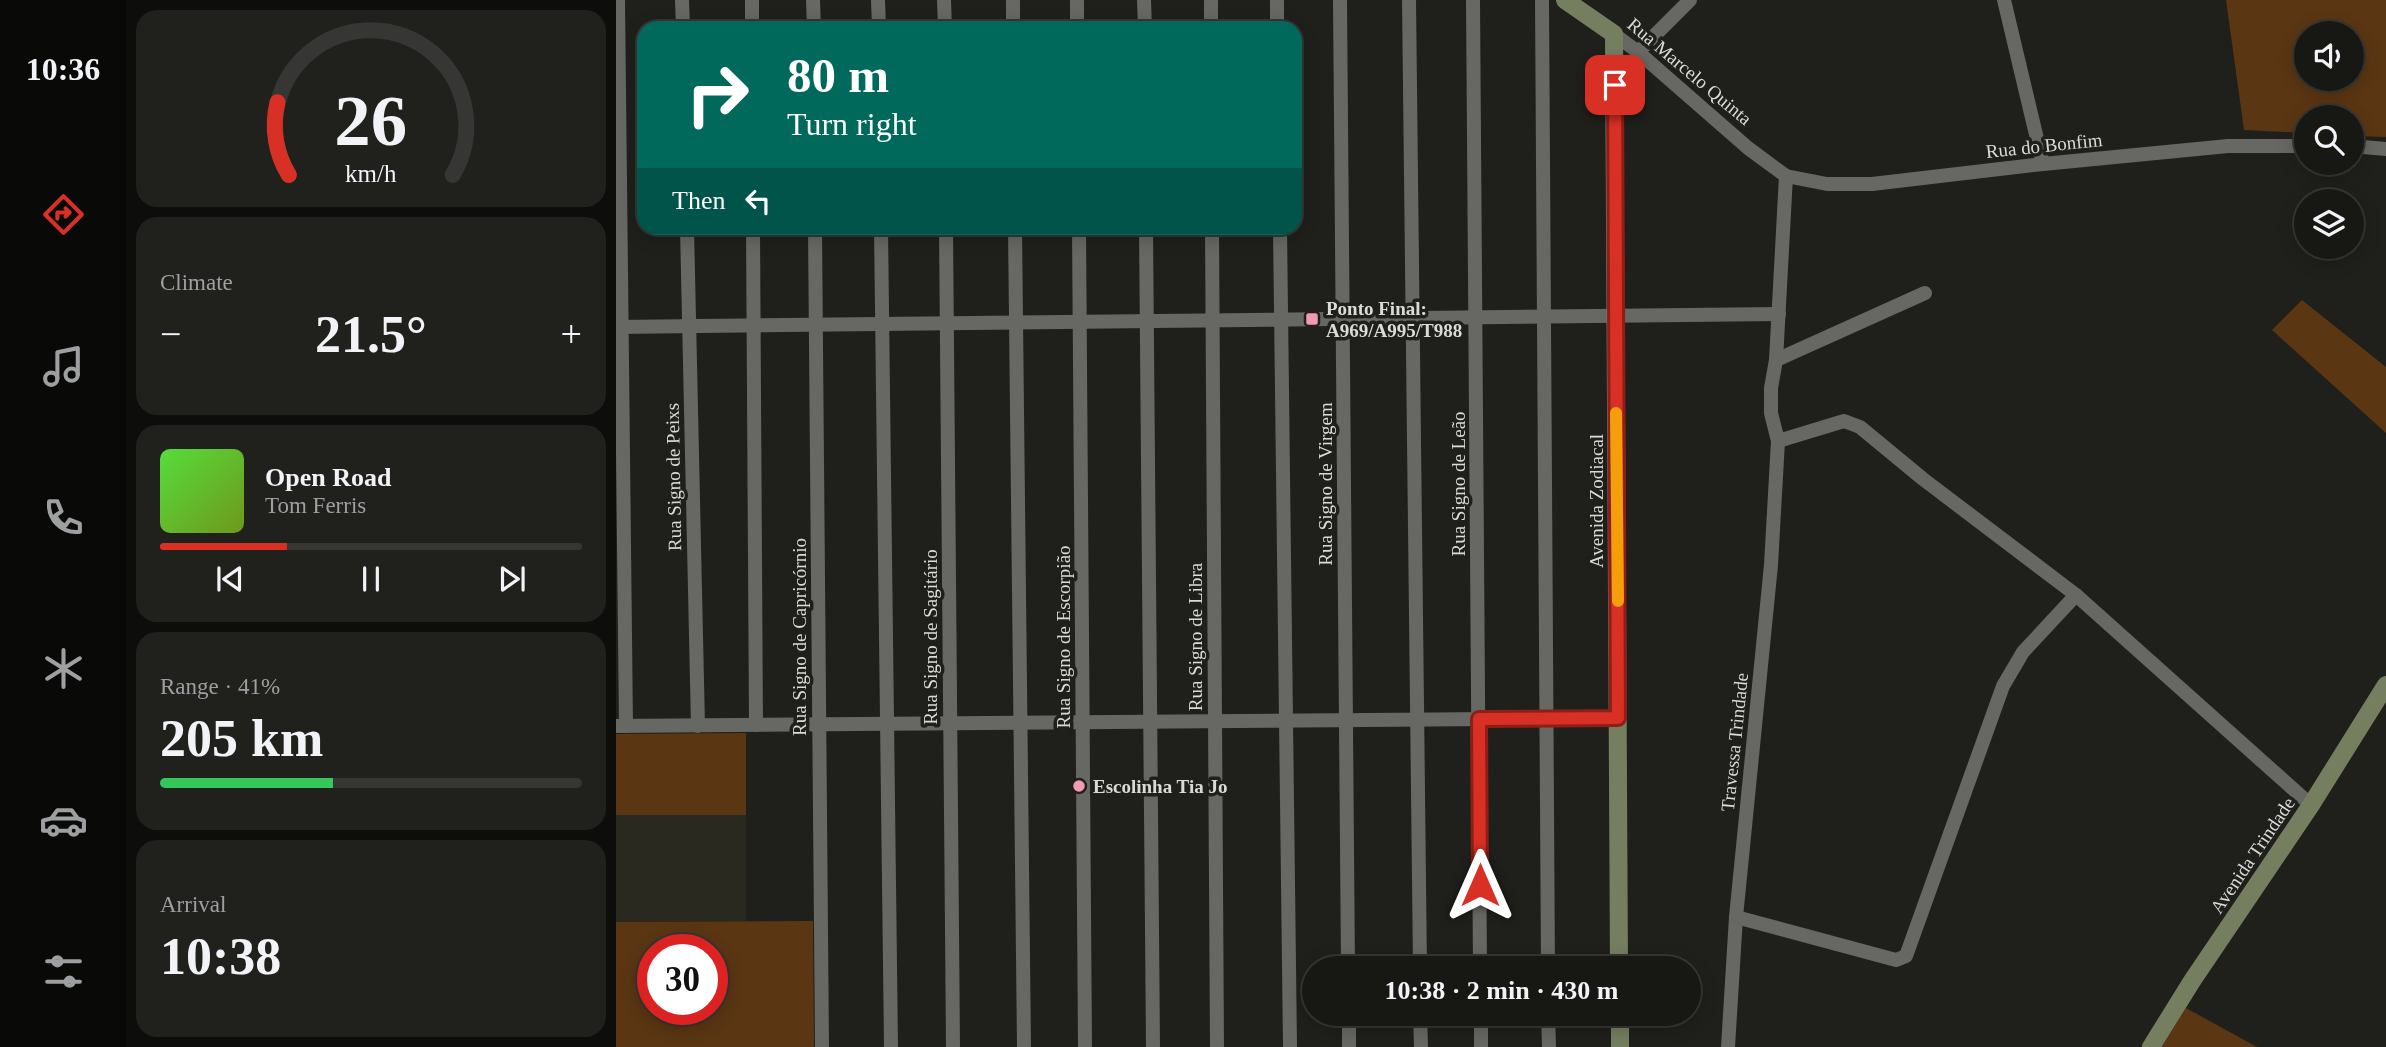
<!DOCTYPE html>
<meta charset="utf-8">
<style>
body{margin:0;font-family:Georgia,serif;background:#20201d;color:#f1f3f6;height:100vh;display:flex;flex-direction:column;font-size:26px;white-space:nowrap}
*{box-sizing:border-box;margin:0}
p{font-size:23px;color:#9e9fa0}
.icon{flex:none;width:38px;height:38px;fill:none;stroke:currentColor;stroke-width:2;stroke-linecap:round;stroke-linejoin:round}
.map{position:relative;flex:1;overflow:hidden}
.panel{display:flex;flex-direction:column;gap:10px;padding:10px;background:#0d0d0b;width:490px}
.panel>*{flex:none}
.banner{position:absolute;left:21px;top:21px;width:665px;height:214px;border-radius:21px;box-shadow:0 4px 18px #0003,0 0 0 2px #363634;background:#00695c;color:#fff;overflow:hidden}
.fabs{position:absolute;left:1678px;top:21px;display:grid;gap:14px}
.fabs a{display:grid;place-items:center;width:70px;height:70px;border-radius:50%;background:#171714;box-shadow:0 4px 18px #0003,0 0 0 2px #363634;font-size:35px}
.speed{position:absolute;left:21px;top:934px;display:flex;gap:14px;font-size:35px;font-weight:700;text-align:center}
.speed>*{display:grid;place-content:center;width:91px;height:91px;border-radius:50%;background:#171714;box-shadow:0 4px 18px #0003,0 0 0 2px #363634;line-height:1}
.speed .limit{border:10px solid #d22;background:#fff;color:#111}
.pin{position:absolute;display:grid;place-items:center;width:60px;height:60px;color:#fff;margin:-30px;border-radius:14px;box-shadow:0 4px 10px #0006}
.me{position:absolute;width:77px;margin:-38px;rotate:0deg;stroke-linejoin:round;filter:drop-shadow(0 0 5px #0008)}
.turn{display:flex;align-items:center;gap:24px;height:147px;padding:0 35px;font-size:32px}
.turn .icon{width:91px;height:91px;stroke-width:2.5}
.turn b{display:block;font-size:49px;line-height:60px}
.then{display:flex;align-items:center;height:66px;padding:0 35px;background:#0003;gap:14px;font-size:26px}
.big{font-size:52px;font-weight:800;line-height:1.1}
.panel .widget{flex:1;display:flex;flex-direction:column;justify-content:center;gap:10px;min-width:0;padding:0 24px;border-radius:21px;background:#20201d}
.panel .dial{align-items:center;gap:0}
.dial svg{height:182px;overflow:visible;fill:none;stroke:#363634;stroke-width:7;stroke-linecap:round;text-anchor:middle}
.dial text{fill:#f1f3f6;stroke:none}
.song{display:flex;align-items:center;gap:21px}
.cover{width:84px;height:84px;border-radius:10px;background:linear-gradient(135deg,hsl(110 70% 55%),hsl(80 70% 35%))}
.played{height:7px;border-radius:4px;background:linear-gradient(90deg,#d93025 30%,#363634 30%)}
.keys{display:flex;justify-content:space-around;direction:ltr}
.heat{display:flex;justify-content:space-between;align-items:center;font-size:38px;direction:ltr}
.charge{height:10px;border-radius:5px;background:linear-gradient(90deg,#34c759 41%,#363634 0)}
.trip{position:absolute;left:686px;top:956px;width:399px;height:70px;border-radius:35px;background:#171714;box-shadow:0 4px 18px #0003,0 0 0 2px #363634;font-weight:800;line-height:70px;text-align:center}
main{display:flex;flex:1;min-height:0}
.menu{display:flex;flex-direction:column;width:126px;justify-content:space-around;align-items:center;background:#090908;color:#9e9fa0}
.menu .icon{width:49px;height:49px}
.menu .current{color:#d93025}
.menu b{font-size:32px;color:#f1f3f6}
.map>svg:first-child{display:block}
.built{fill:#2a2920}
.green{fill:#5a3613;fill-rule:evenodd}
.lines{fill:none;stroke-linecap:round;stroke-linejoin:round}
.street{stroke:#676763;stroke-width:14}
.secondary{stroke:#757e5f;stroke-width:18}
.route-casing{stroke:#8d1f18;stroke-width:18}
.route{stroke:#d93025;stroke-width:12}
.slow{stroke:#f59e0b;stroke-width:12}
.poi-dot{fill:#f09ab6;stroke:#1f1f1b;stroke-width:2.5}
.labels{text-anchor:middle;stroke-width:7;stroke-linejoin:round;paint-order:stroke}
.street-label{font-size:19px;fill:#dadad8;stroke:#1f1f1b}
.poi-label{font-size:19px;font-weight:bold;fill:#dadad8;stroke:#1f1f1b;text-anchor:start}
</style>
<main>
<nav class="menu">
<b>10:36</b>
<svg class="icon current" aria-label="directions" viewBox="0 0 24 24"><path d="M12 3l9 9-9 9-9-9zM9 14v-3h6M13 9l2 2-2 2"/></svg>
<svg class="icon" aria-label="music" viewBox="0 0 24 24"><path d="M9 18V5l10-2v13"/><circle cx="6" cy="18" r="3"/><circle cx="16" cy="16" r="3"/></svg>
<svg class="icon" aria-label="phone" viewBox="0 0 24 24"><path d="M5 4h4l2 5-3 2q2 4 5 5l2-3 5 2v4C11 20 4 13 5 4z"/></svg>
<svg class="icon" aria-label="climate" viewBox="0 0 24 24"><path d="M12 3v18M4 7l16 10M4 17L20 7"/></svg>
<svg class="icon" aria-label="car" viewBox="0 0 24 24"><path d="M5 17H2v-5l4-1 3-4h7l3 4 3 1v5h-3M9 17h6M6 11h13"/><circle cx="7" cy="17" r="2"/><circle cx="17" cy="17" r="2"/></svg>
<svg class="icon" aria-label="filters" viewBox="0 0 24 24"><path d="M4 7h16M4 17h16"/><circle cx="9" cy="7" r="2"/><circle cx="15" cy="17" r="2"/></svg>
</nav>
<section class="panel">
<div class="widget dial"><svg viewBox="0 0 100 80">
<path d="M14 69A42 42 0 1 1 86 69"/>
<path d="M14 69A42 42 0 0 1 9 37" stroke="#d93025"/>
<text x="50" y="56" font-size="32" font-weight="700">26</text>
<text x="50" y="72" font-size="11">km/h</text>
</svg></div>
<div class="widget"><p>Climate</p>
<div class="heat"><a>−</a><b class="big">21.5°</b><a>+</a></div>
</div>
<div class="widget">
<div class="song"><i class="cover"></i><div><b>Open Road</b><p>Tom Ferris</p></div></div>
<div class="played"></div>
<div class="keys"><svg class="icon" aria-label="previous" viewBox="0 0 24 24"><path d="M18 5L8 12l10 7zM5 5v14"/></svg><svg class="icon" aria-label="pause" viewBox="0 0 24 24"><path d="M8 5v14M16 5v14"/></svg><svg class="icon" aria-label="next" viewBox="0 0 24 24"><path d="M6 5l10 7-10 7zM19 5v14"/></svg></div>
</div>
<div class="widget"><p>Range · 41%</p><b class="big">205 km</b><div class="charge"></div></div>
<div class="widget"><p>Arrival</p><b class="big">10:38</b></div>
</section>
<div class="map">
<svg width="1770" height="1047" viewBox="0 0 1770 1047">
<rect width="100%" height="100%" fill="#1f1f1b"/>
<!-- built -->
<path class="built" d="M0,815H130V921L0,922Z"/>
<!-- green -->
<g class="green">
<path d="M1610,0H1770V137L1736,136V117H1690V133L1628,130ZM1690,33H1736V79H1690Z"/>
<path d="M1686,300L1770,367V433L1656,330Z"/>
<path d="M130,733V815H0V734Z"/>
<path d="M197,921L198,1047H0V922ZM37,950H96V1010H37Z"/>
<path d="M1570,1008L1641,1047H1546Z"/>
</g>
<g class="lines">
<!-- street -->
<g class="street">
<path d="M2,0L10,726"/>
<path d="M66,0L67,28"/>
<path d="M136,0V28"/>
<path d="M197,0L198,28"/>
<path d="M262,0L263,28"/>
<path d="M328,0L329,28"/>
<path d="M397,0V28"/>
<path d="M461,0V28"/>
<path d="M528,0L529,28"/>
<path d="M595,0V28"/>
<path d="M661,0V28"/>
<path d="M724,0L732,968"/>
<path d="M793,0L804,968"/>
<path d="M857,0L864,968"/>
<path d="M926,0L932,968"/>
<path d="M1388,0L1427,164"/>
<path d="M998,34L1022,52L1132,148L1170,176L1211,184H1256L1427,164L1612,146H1690"/>
<path d="M1022,52L1074,0"/>
<path d="M1736,146L1770,149"/>
<path d="M71,228L82,726"/>
<path d="M137,228L140,725"/>
<path d="M199,228L206,1047"/>
<path d="M265,228L275,1047"/>
<path d="M330,228L337,1047"/>
<path d="M399,228L408,1047"/>
<path d="M463,228L469,1047"/>
<path d="M530,228L537,1047"/>
<path d="M596,228L601,1047"/>
<path d="M664,228L674,1047"/>
<path d="M0,327L1163,314"/>
<path d="M1160,360L1309,293"/>
<path d="M1162,441L1228,421L1244,427L1307,479L1460,595L1695,805"/>
<path d="M0,726L1002,718"/>
<path d="M1120,917L1280,960L1290,956L1387,686L1407,652L1460,595"/>
<path d="M733,1013V1047"/>
<path d="M804,1013L805,1047"/>
<path d="M865,1013V1047"/>
<path d="M932,1013L933,1047"/>
<path d="M1112,1047L1120,917L1155,565L1162,441L1155,413V388L1160,360L1170,176"/>
</g>
<!-- secondary -->
<g class="secondary">
<path d="M949,0L998,34L1003,968"/>
<path d="M1004,1013V1047"/>
<path d="M1535,1047L1576,981L1695,805L1770,685"/>
</g>
</g>
<g class="lines">
<!-- route casing -->
<g class="route-casing">
<path id="route" d="M864,885L863,719L1002,718L999,85"/>
</g>
<!-- route -->
<use href="#route" class="route"/>
<!-- slow -->
<path class="slow" d="M1000,413L1002,601"/>
</g>
<!-- markers -->
<g class="poi-dot">
<rect x="689" y="312" width="14" height="14" rx="3.5"/>
<circle cx="463" cy="786" r="7"/>
</g>
<g class="labels">
<!-- street labels -->
<g class="street-label">
<text transform="translate(1074 71) rotate(40)" y="7">Rua Marcelo Quinta</text>
<text transform="translate(1428 145) rotate(-6)" y="7">Rua do Bonfim</text>
<text transform="translate(57 477) rotate(-91)" y="7">Rua Signo de Peixs</text>
<text transform="translate(709 484) rotate(-90)" y="7">Rua Signo de Virgem</text>
<text transform="translate(842 484) rotate(-90)" y="7">Rua Signo de Leão</text>
<text transform="translate(980 501) rotate(-90)" y="7">Avenida Zodiacal</text>
<text transform="translate(183 637) rotate(-90)" y="7">Rua Signo de Capricórnio</text>
<text transform="translate(314 637) rotate(-90)" y="7">Rua Signo de Sagitário</text>
<text transform="translate(447 637) rotate(-90)" y="7">Rua Signo de Escorpião</text>
<text transform="translate(579 637) rotate(-90)" y="7">Rua Signo de Libra</text>
<text transform="translate(1118 742) rotate(-84)" y="7">Travessa Trindade</text>
<text transform="translate(1636 855) rotate(-56)" y="7">Avenida Trindade</text>
</g>
<!-- poi labels -->
<g class="poi-label">
<text x="710" y="315">Ponto Final:<tspan x="710" dy="22">A969/A995/T988</tspan></text>
<text x="477" y="793">Escolinha Tia Jo</text>
</g>
</g>
</svg>
<div class="fabs">
<a><svg class="icon" aria-label="sound" viewBox="0 0 24 24"><path d="M4 9h4l5-4v14l-5-4H4zM17 9q2 3 0 6"/></svg></a>
<a><svg class="icon" aria-label="search" viewBox="0 0 24 24"><circle cx="10" cy="10" r="6"/><path d="M15 15l6 6"/></svg></a>
<a><svg class="icon" aria-label="layers" viewBox="0 0 24 24"><path d="M12 4l9 5-9 5-9-5zM3 14l9 5 9-5"/></svg></a>
</div>
<div class="speed"><div class="limit">30</div></div>
<div class="pin" style="left:999px;top:85px;background:#d93025"><svg class="icon" aria-label="arrive" viewBox="0 0 24 24"><path d="M6 21V4h12l-3 4 3 4H6"/></svg></div>
<svg class="me" style="left:864px;top:885px" viewBox="-20 -20 40 40"><path d="M0-17L14 15 0 8-14 15z" fill="#d93025" stroke="#fff" stroke-width="4"/></svg>
<div class="trip">10:38 · 2 min · 430 m</div>
<div class="banner">
<div class="turn"><svg class="icon" aria-label="right" viewBox="0 0 24 24"><path d="M7 20v-9h11M14 6l5 5-5 5"/></svg><div><b>80 m</b>Turn right</div></div>
<div class="then">Then<svg class="icon" aria-label="left" viewBox="0 0 24 24"><path d="M17 20v-9H6M10 6l-5 5 5 5"/></svg></div>
</div>
</div>
</main>
